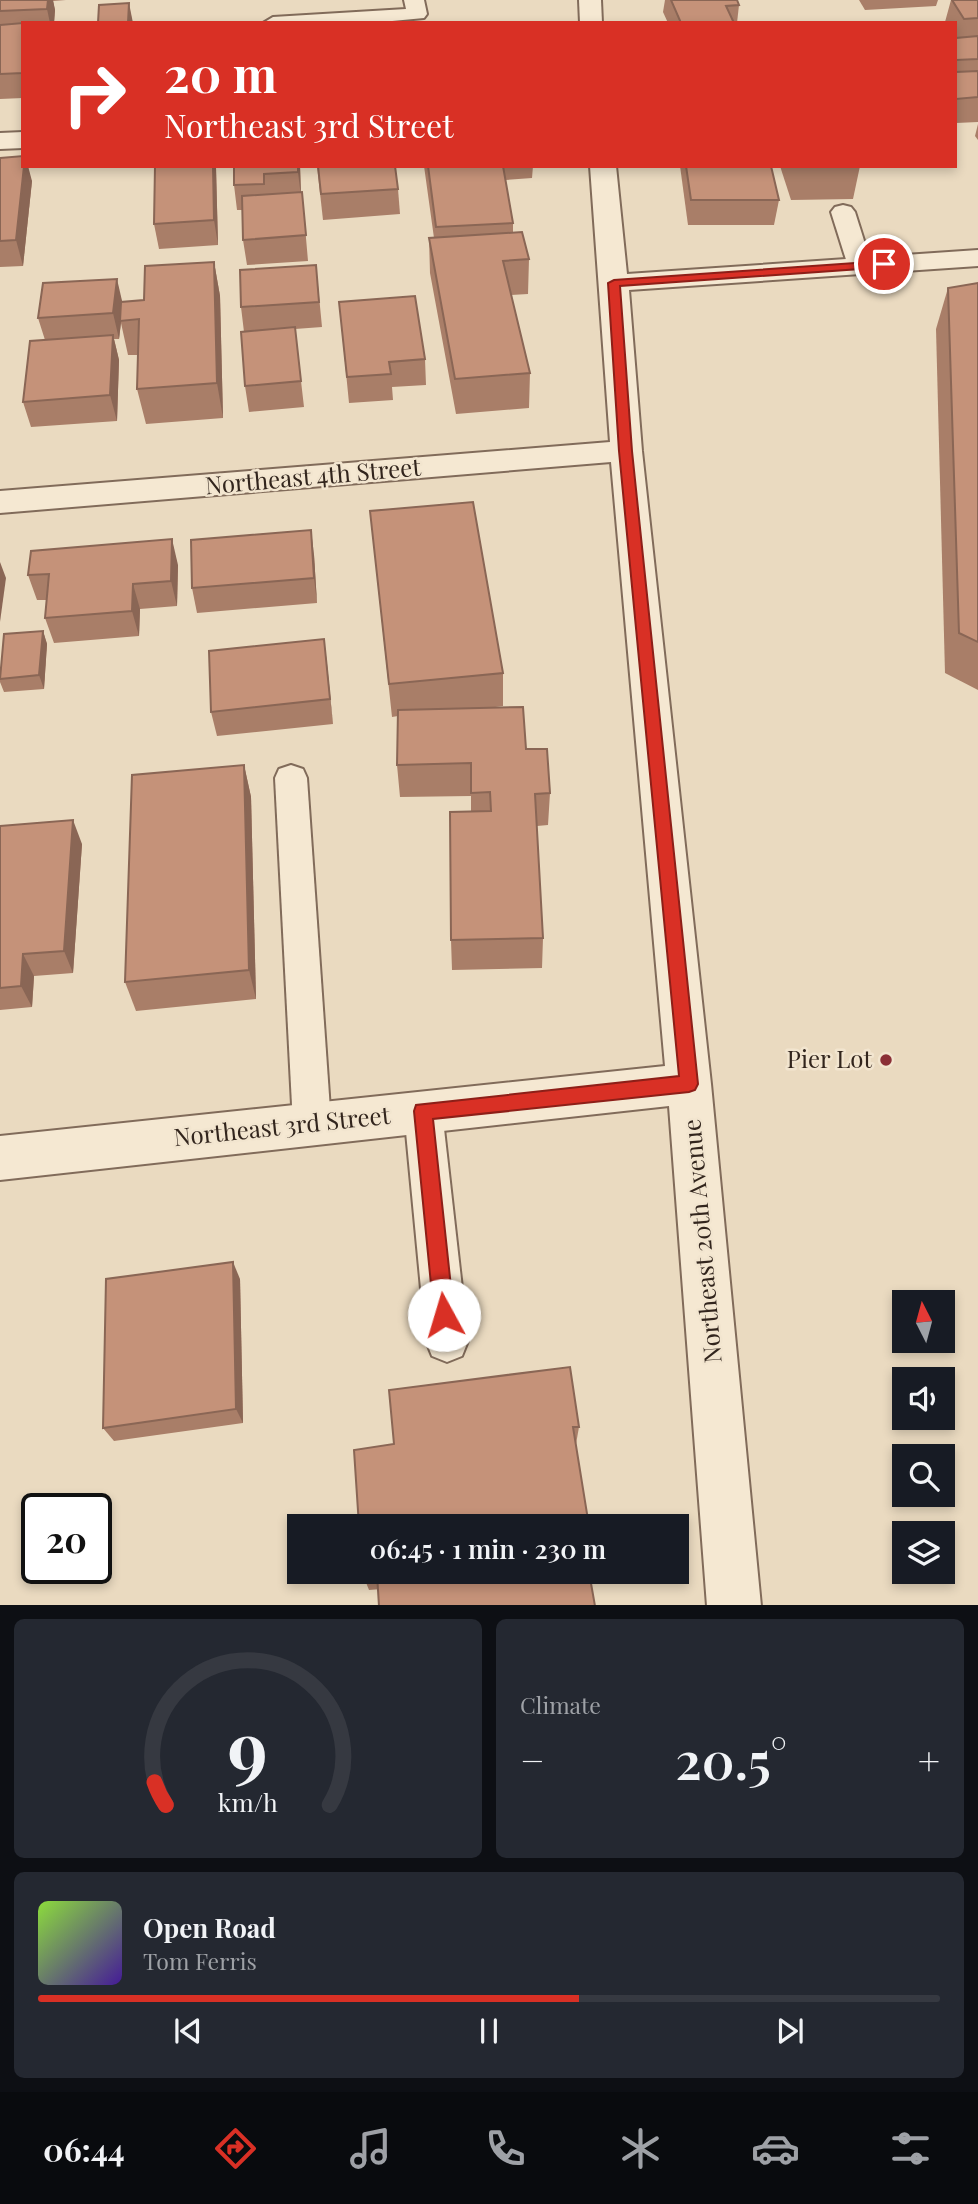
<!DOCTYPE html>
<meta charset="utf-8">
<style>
body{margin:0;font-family:"Playfair Display",serif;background:#242831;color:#f1f3f6;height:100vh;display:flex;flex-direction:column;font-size:26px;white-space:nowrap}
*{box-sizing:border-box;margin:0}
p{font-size:23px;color:#9ea1a6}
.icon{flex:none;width:38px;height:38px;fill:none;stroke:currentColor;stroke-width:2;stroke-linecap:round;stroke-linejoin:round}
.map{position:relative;height:1605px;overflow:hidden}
.drawer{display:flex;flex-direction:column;gap:14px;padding:14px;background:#0d0f14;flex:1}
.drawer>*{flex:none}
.hud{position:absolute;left:21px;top:21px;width:936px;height:147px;border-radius:0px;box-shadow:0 4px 10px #0003;background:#d93025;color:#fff;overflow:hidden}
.needle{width:46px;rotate:354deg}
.fabs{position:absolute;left:892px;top:1290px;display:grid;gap:14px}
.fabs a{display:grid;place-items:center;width:63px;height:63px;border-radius:0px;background:#171b24;box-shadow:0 4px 10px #0003;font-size:35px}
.speed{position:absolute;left:21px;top:1493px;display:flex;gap:14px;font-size:35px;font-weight:700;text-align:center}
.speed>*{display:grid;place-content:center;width:91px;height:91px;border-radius:50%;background:#171b24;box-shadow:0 4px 10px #0003;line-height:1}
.speed .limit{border:4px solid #111;border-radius:10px;background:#fff;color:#111}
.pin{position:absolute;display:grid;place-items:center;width:60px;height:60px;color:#fff;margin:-30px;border:4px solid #fff;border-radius:50%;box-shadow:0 2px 7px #0007}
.me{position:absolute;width:77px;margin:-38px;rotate:354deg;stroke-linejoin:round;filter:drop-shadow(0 0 5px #0008)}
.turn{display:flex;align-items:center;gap:24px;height:147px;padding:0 28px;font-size:32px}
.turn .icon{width:91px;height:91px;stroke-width:2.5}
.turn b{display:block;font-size:49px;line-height:60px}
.big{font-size:52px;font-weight:600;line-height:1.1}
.drawer .card{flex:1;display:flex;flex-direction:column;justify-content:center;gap:10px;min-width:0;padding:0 24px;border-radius:10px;background:#242831}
.drawer .dial{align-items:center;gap:0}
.dial svg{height:182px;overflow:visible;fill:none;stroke:#363941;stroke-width:7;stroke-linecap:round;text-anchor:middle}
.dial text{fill:#f1f3f6;stroke:none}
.song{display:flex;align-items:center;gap:21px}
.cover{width:84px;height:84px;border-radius:10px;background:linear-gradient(135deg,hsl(90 70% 55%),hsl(260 70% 35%))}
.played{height:7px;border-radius:4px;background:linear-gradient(90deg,#d93025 60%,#363941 60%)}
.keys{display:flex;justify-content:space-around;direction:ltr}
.heat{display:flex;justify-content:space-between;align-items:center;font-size:38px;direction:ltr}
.drawer .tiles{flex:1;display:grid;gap:14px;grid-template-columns:1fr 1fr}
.card:last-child{grid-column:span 2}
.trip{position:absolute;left:287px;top:1514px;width:402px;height:70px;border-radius:0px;background:#171b24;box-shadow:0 4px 10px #0003;font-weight:600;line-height:70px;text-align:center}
.dock{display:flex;height:112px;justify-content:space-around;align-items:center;background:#090b0e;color:#9ea1a6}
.dock .icon{width:49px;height:49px}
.dock .on{color:#d93025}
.dock b{font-size:32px;color:#f1f3f6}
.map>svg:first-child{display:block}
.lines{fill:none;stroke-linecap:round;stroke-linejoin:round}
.lane-casing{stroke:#816b5a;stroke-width:4}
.street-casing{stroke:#816b5a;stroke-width:4}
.lane{fill:#f5e8d2;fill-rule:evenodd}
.street{fill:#f5e8d2;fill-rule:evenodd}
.wall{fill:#a97e68}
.shaded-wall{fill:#8a6655}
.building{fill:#c59279;stroke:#8a6655;stroke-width:2}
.route{fill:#d93025;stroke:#8d1f18;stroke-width:2}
.poi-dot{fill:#8b2f36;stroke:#f2e5cf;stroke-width:2.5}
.labels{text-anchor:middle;stroke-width:5;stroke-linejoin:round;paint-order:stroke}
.street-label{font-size:24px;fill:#32251d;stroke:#f2e5cf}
.poi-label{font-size:24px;fill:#32251d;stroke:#f2e5cf;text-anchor:end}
</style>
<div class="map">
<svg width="978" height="1606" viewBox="0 0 978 1606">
<rect width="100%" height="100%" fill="#eadac0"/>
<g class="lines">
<!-- lane casing -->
<g class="lane-casing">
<g id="lane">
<path d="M404,0H424L427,14L424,18L371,23H263L273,17L406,9Z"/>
<path d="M843,205L851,207L855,212L872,266L868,271L860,273L852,271L848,266L831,212L835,207Z"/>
<path d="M291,765L303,769L307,778L331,1124L326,1137L312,1142L298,1137L293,1124L275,778L279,769Z"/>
<path d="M423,1093L437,1098L442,1111L468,1341L462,1356L447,1362L432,1356L426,1341L404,1111L409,1098Z"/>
</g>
</g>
<!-- street casing -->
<g class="street-casing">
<g id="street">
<path d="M579,0H601L602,23H580Z"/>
<path d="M23,132V148L0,149V133Z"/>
<path d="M590,166H616L627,274L978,250V266L629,290L642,451L711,1084L761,1606H707L669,1106L0,1180V1136L665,1066L611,462L0,513V491L610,442Z"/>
</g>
</g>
<!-- lane -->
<use href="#lane" class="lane"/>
<!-- street -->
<use href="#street" class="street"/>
</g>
<!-- wall -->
<g class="wall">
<path d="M0,0H66L53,1L55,10L54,23H23V98L0,99Z"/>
<path d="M665,0H737L739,5L737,23H668L663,12Z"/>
<path d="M859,0H938L936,6L865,10Z"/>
<path d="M951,0H978V122L956,123V23L945,22Z"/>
<path d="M978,124V140L975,136Z"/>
<path d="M0,158L32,181L23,266L0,267Z"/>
<path d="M155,166H216L218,245L159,249L154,224Z"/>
<path d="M234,166H300L301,192H302L308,261L247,265L243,240L242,210H237L234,185Z"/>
<path d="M317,166L398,189L400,214L323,220Z"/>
<path d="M424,166H533L532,178L505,180L513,223V232L529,259L528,294L511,295L530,373L529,408L456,414L430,273L429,238H434Z"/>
<path d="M680,166H771L779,200L774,225H688Z"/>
<path d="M780,166H860L853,199L791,200Z"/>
<path d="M214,262L220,296L223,418L146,424L137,389L138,355H128L121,323L119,339H114L119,360L117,421L31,427L23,402L45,340L38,318L122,302L144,300Z"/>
<path d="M316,265L322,327L295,329L304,407L249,412L245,386L244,332L241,307Z"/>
<path d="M978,283V690L945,673L936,329L948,288Z"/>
<path d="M339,302L425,359L426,385L392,387L393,400L349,403Z"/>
<path d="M370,511L503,673V706L488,708L526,749L550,793L548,825L537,826L543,938L542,968L452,970L451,940L471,812V796L400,797L397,765L398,716L392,717Z"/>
<path d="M314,555L317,603L197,613L192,588Z"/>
<path d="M178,565L177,606L140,609L139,636L54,643L45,618L47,600H37L28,575Z"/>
<path d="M43,631L47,644L44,689L4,692L0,682V670Z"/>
<path d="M324,639L333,724L217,736L211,712Z"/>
<path d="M244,765L251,797L256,999L136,1011L125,982Z"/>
<path d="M0,826L82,844L73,973L34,976L32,1007L0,1010Z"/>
<path d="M240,1279L243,1423L114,1441L103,1428Z"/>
<path d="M579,1427L576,1444L354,1450Z"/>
<path d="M362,1572H589L369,1590L363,1575Z"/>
</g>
<!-- shaded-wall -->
<g class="shaded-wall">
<path d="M48,0H53L55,10L54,23H50L47,9Z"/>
<path d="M129,3L133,23H128Z"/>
<path d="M24,166H28L32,181L23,266L16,240Z"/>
<path d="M213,166H216V169L218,245L214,220Z"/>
<path d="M298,166H300L301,197L298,172Z"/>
<path d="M214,262L220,296L223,418L217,383Z"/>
<path d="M117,279L123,305L119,339L113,313Z"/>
<path d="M113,335L119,360L117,421L110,395Z"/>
<path d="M311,530L314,555L317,603L314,578Z"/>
<path d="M172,539L178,565L177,606L171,581Z"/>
<path d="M0,562L6,578L0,622Z"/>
<path d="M133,584L140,609L139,636L132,611Z"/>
<path d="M43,631L47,644L44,689L39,675Z"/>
<path d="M324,639L327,664L333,724L330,699Z"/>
<path d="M244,765L251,797L256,999L249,970Z"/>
<path d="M73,820L82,844L73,973L64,951Z"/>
<path d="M23,954L34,976L32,1007L21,986Z"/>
<path d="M233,1262L240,1279L243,1423L236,1409Z"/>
</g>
<!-- building -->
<g class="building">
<path d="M0,0H48L47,9L0,11Z"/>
<path d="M671,0H737L739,5L726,6L734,23H681Z"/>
<path d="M952,0H978V18L964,19Z"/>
<path d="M129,3L128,23H98L99,5Z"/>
<path d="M23,23V73L0,74V25Z"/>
<path d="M978,36V59L956,60V38Z"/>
<path d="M978,71V97L956,99V72Z"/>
<path d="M23,156V166H24L16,240L0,241V158Z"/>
<path d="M155,166H213L214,220L154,224Z"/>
<path d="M234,166H298V172L264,174V184L234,185Z"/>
<path d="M318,166H395L398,189L321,194Z"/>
<path d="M428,166H503L513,223L436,227Z"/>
<path d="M686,166H771L779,200H691Z"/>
<path d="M302,192L306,235L243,240L242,196Z"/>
<path d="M522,232L529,259L503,261L530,373L455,379L429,238Z"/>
<path d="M214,262L217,383L137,389L139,319L120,321L121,302L144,300L145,266Z"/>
<path d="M316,265L319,302L241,307L240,270Z"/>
<path d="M117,279L113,313L38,318L43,283Z"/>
<path d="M978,283V642L959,633L948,288Z"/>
<path d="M415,296L425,359L389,362L391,374L347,377L339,302Z"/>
<path d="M295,327L301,381L245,386L241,332Z"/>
<path d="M113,335L110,395L23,402L30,341Z"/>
<path d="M473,502L503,673L389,684L370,511Z"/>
<path d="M311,530L314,578L192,588L191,540Z"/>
<path d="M172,539L171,581L133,584L132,611L45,618L49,574L28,575L31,551Z"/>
<path d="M43,631L39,675L0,679L4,634Z"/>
<path d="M324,639L330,699L211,712L209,651Z"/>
<path d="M523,707L526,749H547L550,793L535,794L543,938L451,940L450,812L491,811L490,792L471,793V763L397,765L398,710Z"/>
<path d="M244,765L249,970L125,982L132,775Z"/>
<path d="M73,820L64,951L23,954L21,986L0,988V826Z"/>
<path d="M233,1262L236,1409L103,1428L106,1279Z"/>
<path d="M570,1367L579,1427H573L589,1526H359L354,1450L394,1444L389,1390Z"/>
<path d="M362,1572H589L595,1606H379L377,1574L363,1575Z"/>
</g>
<!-- route -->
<path class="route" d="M884,261L888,262V267L620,286L632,451L698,1084L695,1090L689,1092L433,1119L454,1315L451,1322L444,1325L437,1322L434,1315L414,1111L416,1105L679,1076L619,451L608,283L614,280Z"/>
<!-- markers -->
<circle class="poi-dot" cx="886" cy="1060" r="7"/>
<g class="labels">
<!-- street labels -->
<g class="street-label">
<text transform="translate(313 477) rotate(-5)" y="8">Northeast 4th Street</text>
<text transform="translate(282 1127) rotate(-6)" y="8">Northeast 3rd Street</text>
<text transform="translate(703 1241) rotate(-95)" y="8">Northeast 20th Avenue</text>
</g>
<!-- poi labels -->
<g class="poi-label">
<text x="872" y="1068">Pier Lot</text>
</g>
</g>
</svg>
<div class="fabs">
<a><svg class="needle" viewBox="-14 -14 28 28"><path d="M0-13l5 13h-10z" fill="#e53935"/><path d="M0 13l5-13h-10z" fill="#9ea1a6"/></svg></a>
<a><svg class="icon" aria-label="sound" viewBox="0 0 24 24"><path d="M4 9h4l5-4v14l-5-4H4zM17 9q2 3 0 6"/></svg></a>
<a><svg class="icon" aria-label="search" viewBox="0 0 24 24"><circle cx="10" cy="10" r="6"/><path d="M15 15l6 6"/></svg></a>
<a><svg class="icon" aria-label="layers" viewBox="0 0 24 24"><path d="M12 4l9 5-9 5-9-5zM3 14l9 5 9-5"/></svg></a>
</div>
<div class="speed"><div class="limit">20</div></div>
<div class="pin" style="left:884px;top:264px;background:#d93025"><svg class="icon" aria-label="arrive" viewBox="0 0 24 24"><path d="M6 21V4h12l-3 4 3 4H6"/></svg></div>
<svg class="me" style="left:444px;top:1315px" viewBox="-20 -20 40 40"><circle r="19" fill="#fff"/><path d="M0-13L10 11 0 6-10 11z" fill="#d93025"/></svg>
<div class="trip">06:45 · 1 min · 230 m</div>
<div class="hud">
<div class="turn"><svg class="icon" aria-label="right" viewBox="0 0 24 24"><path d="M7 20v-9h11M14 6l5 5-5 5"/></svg><div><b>20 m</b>Northeast 3rd Street</div></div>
</div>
</div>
<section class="drawer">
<div class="tiles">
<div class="card dial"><svg viewBox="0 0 100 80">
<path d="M14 69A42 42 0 1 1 86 69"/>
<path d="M14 69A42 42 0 0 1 9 59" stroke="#d93025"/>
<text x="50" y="56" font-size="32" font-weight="700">9</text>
<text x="50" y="72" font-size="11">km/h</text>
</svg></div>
<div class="card"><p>Climate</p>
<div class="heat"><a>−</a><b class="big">20.5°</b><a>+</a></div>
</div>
<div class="card">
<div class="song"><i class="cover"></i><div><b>Open Road</b><p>Tom Ferris</p></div></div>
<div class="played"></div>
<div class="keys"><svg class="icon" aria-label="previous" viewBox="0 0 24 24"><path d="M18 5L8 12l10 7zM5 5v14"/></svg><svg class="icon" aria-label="pause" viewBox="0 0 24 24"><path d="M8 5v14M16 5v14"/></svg><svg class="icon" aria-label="next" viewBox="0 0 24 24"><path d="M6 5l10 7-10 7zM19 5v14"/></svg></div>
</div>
</div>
</section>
<nav class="dock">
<b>06:44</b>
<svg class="icon on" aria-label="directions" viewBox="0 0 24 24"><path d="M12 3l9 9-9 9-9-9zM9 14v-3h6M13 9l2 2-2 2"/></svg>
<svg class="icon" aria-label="music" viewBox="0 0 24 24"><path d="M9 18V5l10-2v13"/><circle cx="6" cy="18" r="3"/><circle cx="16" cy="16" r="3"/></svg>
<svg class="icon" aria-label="phone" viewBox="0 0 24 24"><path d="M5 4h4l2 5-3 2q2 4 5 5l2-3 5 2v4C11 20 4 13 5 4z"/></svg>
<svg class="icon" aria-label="climate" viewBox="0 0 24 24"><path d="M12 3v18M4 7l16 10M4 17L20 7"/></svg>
<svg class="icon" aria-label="car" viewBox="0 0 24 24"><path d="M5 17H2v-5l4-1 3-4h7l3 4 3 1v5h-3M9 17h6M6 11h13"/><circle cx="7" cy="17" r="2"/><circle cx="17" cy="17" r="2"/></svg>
<svg class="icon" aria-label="filters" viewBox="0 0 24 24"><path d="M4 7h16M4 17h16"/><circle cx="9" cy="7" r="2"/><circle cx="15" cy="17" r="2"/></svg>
</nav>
